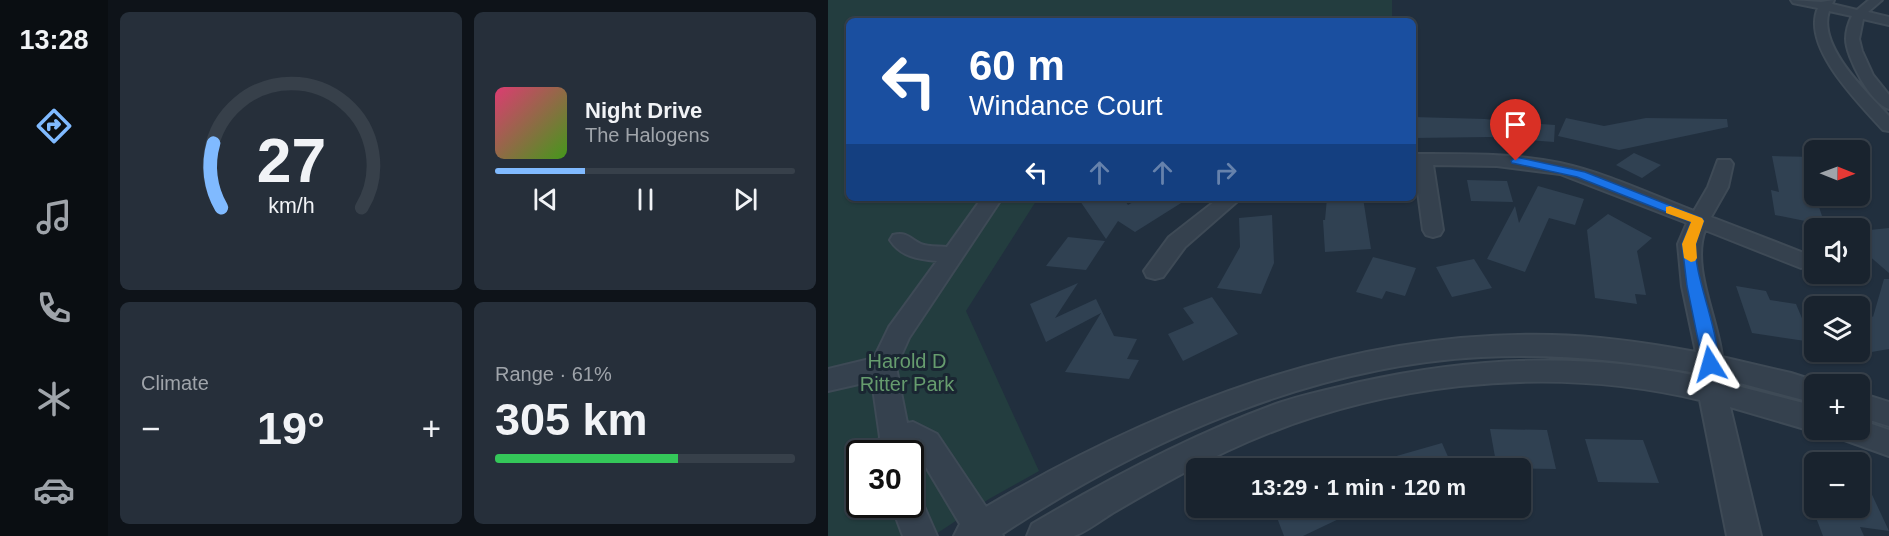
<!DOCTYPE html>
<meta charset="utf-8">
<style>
body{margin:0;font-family:Helvetica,sans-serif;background:#262f3a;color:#f1f3f6;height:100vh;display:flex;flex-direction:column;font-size:22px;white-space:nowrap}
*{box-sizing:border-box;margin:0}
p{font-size:20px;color:#9fa4aa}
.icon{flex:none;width:33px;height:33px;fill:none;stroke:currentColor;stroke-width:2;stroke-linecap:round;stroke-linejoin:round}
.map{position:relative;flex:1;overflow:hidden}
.sheet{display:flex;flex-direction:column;gap:12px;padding:12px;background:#0e1319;width:720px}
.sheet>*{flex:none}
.top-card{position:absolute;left:18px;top:18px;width:570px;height:183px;border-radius:9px;box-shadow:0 2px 4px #0004,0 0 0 2px #37404a;background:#1a4fa0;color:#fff;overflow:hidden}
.needle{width:39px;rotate:91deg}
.tools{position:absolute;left:976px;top:140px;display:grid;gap:12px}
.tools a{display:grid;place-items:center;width:66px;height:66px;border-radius:9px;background:#19232e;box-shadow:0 2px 4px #0004,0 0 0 2px #37404a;font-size:30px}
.speed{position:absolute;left:18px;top:440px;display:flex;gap:12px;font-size:30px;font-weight:700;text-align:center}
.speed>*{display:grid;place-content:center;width:78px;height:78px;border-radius:50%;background:#19232e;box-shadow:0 2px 4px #0004,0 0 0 2px #37404a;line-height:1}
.speed .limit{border:3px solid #111;border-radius:9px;background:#fff;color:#111}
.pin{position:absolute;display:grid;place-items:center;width:51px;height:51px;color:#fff;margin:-62px -26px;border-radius:50% 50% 50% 0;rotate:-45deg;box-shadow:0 0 6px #0007}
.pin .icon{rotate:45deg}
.me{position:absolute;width:66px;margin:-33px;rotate:352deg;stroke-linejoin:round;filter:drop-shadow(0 0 4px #0008)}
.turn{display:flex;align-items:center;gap:21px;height:126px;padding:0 24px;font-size:27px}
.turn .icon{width:78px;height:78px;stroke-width:2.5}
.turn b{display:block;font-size:42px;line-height:51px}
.lanes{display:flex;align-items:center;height:57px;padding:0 24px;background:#0003;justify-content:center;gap:30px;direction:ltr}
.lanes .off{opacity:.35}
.big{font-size:45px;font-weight:600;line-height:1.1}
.sheet .widget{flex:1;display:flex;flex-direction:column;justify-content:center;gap:9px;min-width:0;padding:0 21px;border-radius:9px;background:#262f3a}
.sheet .dial{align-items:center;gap:0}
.dial svg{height:156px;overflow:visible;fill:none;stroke:#37404a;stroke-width:7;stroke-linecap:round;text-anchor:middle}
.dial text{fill:#f1f3f6;stroke:none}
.song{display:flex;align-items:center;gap:18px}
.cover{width:72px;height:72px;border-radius:9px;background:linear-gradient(135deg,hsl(340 70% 55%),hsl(100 70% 35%))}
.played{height:6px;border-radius:3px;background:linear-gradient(90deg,#80baff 30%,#37404a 30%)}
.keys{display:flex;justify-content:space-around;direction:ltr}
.heat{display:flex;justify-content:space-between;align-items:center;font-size:33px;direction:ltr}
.charge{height:9px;border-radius:4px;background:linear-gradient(90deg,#34c759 61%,#37404a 0)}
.sheet .tiles{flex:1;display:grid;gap:12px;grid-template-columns:repeat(2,1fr)}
.trip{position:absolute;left:358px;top:458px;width:345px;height:60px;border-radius:9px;background:#19232e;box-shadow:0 2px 4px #0004,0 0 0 2px #37404a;font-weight:600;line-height:60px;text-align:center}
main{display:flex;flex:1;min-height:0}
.tabs{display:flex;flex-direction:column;width:108px;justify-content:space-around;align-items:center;background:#0a0e12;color:#9fa4aa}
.tabs .icon{width:42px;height:42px}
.tabs .active{color:#80baff}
.tabs b{font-size:27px;color:#f1f3f6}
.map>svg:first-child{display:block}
.green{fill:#233d3f;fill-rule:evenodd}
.building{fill:#304152}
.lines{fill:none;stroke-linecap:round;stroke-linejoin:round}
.minor-casing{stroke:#3e4a56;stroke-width:4}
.minor{fill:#35414e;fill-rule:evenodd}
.route{fill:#1a73e8;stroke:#114b97;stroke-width:1.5}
.slow{fill:#f59e0b}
.labels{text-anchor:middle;stroke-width:6;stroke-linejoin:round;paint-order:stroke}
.park-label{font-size:20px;fill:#669c6e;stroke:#1a2632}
</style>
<main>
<nav class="tabs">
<b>13:28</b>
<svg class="icon active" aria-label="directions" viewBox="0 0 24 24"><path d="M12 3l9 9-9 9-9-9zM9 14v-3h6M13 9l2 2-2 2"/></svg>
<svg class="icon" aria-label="music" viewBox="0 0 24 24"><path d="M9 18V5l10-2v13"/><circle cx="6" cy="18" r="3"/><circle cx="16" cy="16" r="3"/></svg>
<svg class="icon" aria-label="phone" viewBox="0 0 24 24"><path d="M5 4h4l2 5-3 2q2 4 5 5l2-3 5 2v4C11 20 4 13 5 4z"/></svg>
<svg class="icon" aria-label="climate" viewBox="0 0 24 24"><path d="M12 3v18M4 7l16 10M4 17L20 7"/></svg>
<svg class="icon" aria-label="car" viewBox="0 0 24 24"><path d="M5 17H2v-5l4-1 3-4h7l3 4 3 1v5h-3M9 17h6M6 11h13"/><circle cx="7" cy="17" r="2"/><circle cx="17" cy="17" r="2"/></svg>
</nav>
<section class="sheet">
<div class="tiles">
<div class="widget dial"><svg viewBox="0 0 100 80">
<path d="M14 69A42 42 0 1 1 86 69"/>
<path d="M14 69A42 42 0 0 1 10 36" stroke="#80baff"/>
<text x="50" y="56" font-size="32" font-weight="700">27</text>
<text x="50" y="72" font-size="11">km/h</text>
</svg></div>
<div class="widget">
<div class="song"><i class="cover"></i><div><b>Night Drive</b><p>The Halogens</p></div></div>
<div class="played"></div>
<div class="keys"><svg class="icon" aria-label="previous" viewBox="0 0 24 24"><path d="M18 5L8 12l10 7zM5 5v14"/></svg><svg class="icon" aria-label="pause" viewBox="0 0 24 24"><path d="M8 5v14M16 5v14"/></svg><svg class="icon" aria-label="next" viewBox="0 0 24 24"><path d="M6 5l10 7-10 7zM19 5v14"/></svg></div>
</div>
<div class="widget"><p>Climate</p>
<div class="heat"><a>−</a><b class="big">19°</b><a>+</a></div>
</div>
<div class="widget"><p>Range · 61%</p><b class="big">305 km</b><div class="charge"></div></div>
</div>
</section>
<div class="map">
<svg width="1061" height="536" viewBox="0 0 1061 536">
<rect width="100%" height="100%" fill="#212f3e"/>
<!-- green -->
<path class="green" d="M0,0H564V21H21V198H210L138,311L211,471L161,499L105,536H0ZM32,453H82V504H32Z"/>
<!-- building -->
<g class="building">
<path d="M585,117L657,119L692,123V119L713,121V124L727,125L726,142L662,137L585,138Z"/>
<path d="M738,118L776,126L818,118L899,119L900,127L791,150L730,136Z"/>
<path d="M806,153L833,165L814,178L788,165Z"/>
<path d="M944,156L987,157V195L997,225L947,215L943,190L951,192Z"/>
<path d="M639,180L679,181L685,202L643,201Z"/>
<path d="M710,186L756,199L747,225L721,218L697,272L659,259L687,206L691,223Z"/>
<path d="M250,198H295L300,205L312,198L323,201L328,198H361L307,232L290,221L278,239Z"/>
<path d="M499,198H535L543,249L497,252L495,220H497Z"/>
<path d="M780,214L824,238L809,251L818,295L807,294L809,304L767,298L759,230Z"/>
<path d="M444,215L446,263L433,294L389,288L412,247L411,218Z"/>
<path d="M1061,228V273L1032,248V231Z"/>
<path d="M240,237L277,241L258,270L218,266Z"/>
<path d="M545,257L588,268L577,296L558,291L554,299L528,292Z"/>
<path d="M646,259L664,288L624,297L608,267Z"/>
<path d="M1056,279H1061V349L1032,354V305L1045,317Z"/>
<path d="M250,283L227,318L268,299L286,336L309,339L299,359L311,360L301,379L237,372L273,313L218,342L202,304Z"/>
<path d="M908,286L938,291L942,300L968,304L984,342L924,333Z"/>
<path d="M384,297L410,334L355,361L340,334L366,323L355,308Z"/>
<path d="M662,429L719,430L728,469L669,468Z"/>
<path d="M757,439L815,440L831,483L770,482Z"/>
<path d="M614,443L625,468H545L544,463Z"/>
<path d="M1032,469L1061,531L1032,527L1036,536H995L984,507H1032Z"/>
<path d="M445,507H536L475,536H456Z"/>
</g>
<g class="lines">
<!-- minor casing -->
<g class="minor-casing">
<g id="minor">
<path d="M963,0L993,2L1006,0L1004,4L1029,10L1041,0H1054L1040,12L1061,17V25L1035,19L1031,39L1034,51L1045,75L1061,95V109C1043,104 1018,57 1018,39C1018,31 1020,24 1024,16L1001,11C989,46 1039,92 1061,116V131L1055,130C1031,103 973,47 990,8L965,3Z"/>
<path d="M585,154C634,154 684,153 732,163C778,173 822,194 866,211L880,187L890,160H902L905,164L900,187L883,217L981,255L984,260L981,265L973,268L877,230C863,268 890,318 894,357L963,373L997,384H987V403L897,379V383L987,406V429H994L987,432L902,407L933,536H899L872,400C717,363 544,383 399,451C361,469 324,490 288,511C277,517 256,534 245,536C230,536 214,536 199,536L204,524C282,478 363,435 448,404C476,394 504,389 532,382C644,357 757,352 869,376V373C798,360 725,353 653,357C482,366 315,441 174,534L175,536H126L132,524L89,452L79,449L78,453H48L52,437L44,381L0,391V369L46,358L61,327L109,261C90,259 73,257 62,240L65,235C79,231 82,239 93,244C100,247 111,246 119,247L154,198H174L81,338L68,367L79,423L85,422L109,434L158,507C330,406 521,330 724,335C772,336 820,343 868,352L854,286L850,244L859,223L732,174L669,166L605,165L615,230L612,235L605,237L598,235L595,230Z"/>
<path d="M391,198H413L357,247L335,277L327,279L319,277L316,271L341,237Z"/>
<path d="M1032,393L1061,402V426L1032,417Z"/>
<path d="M1032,420L1061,430V456L1011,438L1007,429H1032Z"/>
<path d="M82,490L90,493L109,536H75L63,504H82Z"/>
</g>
</g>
<!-- minor -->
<use href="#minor" class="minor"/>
</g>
<!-- route -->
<path class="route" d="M688,157L757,172L874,218L876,221C873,228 869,236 868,243C863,274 899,346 887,369L882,371L876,369L859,286L854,244L863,222L749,177L684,163L683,161Z"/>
<!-- slow -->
<path class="slow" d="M842,206L874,218L876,221L868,244L869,258L867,261L863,262L856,258L854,244L863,222L838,213V207Z"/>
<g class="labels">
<!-- park labels -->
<g class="park-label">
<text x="79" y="368">Harold D<tspan x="79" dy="23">Ritter Park</tspan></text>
</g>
</g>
</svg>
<div class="tools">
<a><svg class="needle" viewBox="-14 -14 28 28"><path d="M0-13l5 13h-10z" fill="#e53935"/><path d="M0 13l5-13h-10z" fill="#9fa4aa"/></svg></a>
<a><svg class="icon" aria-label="sound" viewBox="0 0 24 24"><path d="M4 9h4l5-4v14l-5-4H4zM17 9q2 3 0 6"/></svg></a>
<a><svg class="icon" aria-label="layers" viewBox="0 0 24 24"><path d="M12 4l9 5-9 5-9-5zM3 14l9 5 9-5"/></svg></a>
<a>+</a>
<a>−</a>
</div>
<div class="speed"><div class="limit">30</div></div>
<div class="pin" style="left:688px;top:161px;background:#d93025"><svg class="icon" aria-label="arrive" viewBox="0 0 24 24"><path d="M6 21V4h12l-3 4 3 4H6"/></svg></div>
<svg class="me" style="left:882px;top:364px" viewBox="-20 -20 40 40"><path d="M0-17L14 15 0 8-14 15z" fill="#1a73e8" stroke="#fff" stroke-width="4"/></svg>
<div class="trip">13:29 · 1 min · 120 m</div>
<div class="top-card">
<div class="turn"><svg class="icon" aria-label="left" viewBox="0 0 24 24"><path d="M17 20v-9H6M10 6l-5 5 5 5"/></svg><div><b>60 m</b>Windance Court</div></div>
<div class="lanes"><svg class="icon" aria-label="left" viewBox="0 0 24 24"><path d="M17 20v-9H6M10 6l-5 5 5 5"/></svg><svg class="icon off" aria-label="ahead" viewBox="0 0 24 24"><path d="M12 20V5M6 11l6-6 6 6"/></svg><svg class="icon off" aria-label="ahead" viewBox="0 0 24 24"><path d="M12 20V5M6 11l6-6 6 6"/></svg><svg class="icon off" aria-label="right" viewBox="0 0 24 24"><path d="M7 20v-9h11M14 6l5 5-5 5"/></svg></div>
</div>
</div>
</main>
